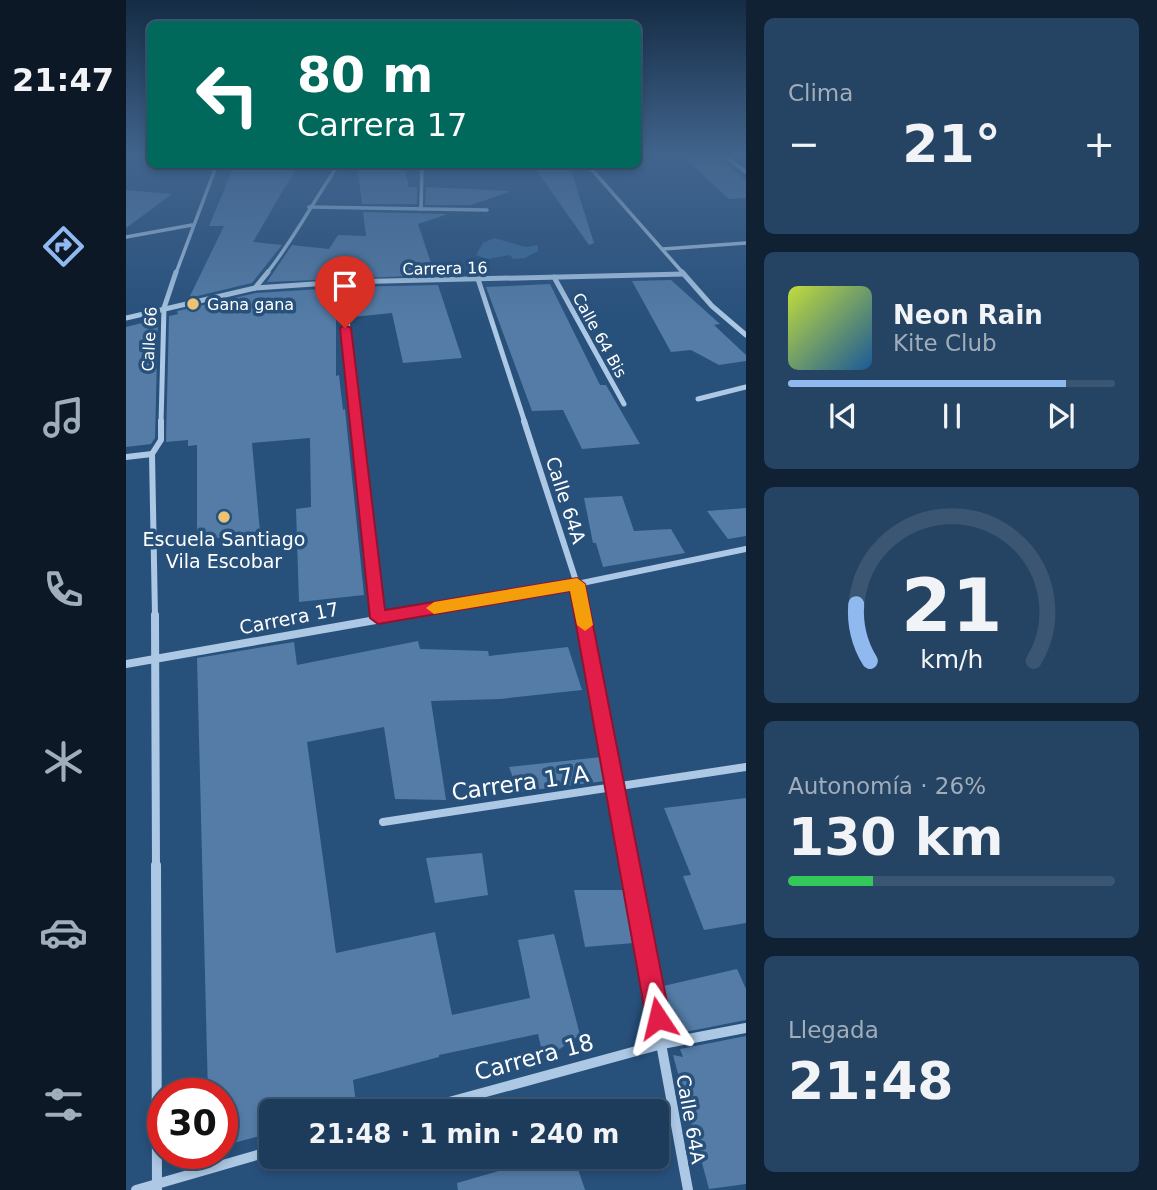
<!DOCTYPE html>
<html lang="es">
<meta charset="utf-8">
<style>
body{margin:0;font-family:"DejaVu Sans",sans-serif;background:#254362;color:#f1f3f6;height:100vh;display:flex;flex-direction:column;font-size:26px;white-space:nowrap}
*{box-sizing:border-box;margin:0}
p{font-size:23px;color:#a0adbb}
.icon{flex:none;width:38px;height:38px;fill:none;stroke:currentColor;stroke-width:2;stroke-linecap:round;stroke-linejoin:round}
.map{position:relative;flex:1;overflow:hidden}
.sheet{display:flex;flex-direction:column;gap:18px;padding:18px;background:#102133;width:411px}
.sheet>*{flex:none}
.guide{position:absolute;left:21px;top:21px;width:494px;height:147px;border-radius:10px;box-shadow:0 4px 10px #0003,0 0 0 2px #3b5672;background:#00695c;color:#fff;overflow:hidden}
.speed{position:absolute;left:21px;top:1078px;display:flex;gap:14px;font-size:35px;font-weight:700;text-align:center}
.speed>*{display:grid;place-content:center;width:91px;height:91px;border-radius:50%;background:#1d3c5c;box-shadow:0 4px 10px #0003,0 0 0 2px #3b5672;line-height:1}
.speed .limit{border:10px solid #d22;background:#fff;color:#111}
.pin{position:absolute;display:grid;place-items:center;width:60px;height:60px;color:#fff;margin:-72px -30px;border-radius:50% 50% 50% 0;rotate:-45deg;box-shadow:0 0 7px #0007}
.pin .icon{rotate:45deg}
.me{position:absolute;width:77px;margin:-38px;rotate:350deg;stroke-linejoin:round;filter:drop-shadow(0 0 5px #0008)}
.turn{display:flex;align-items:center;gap:24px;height:147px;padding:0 35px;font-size:32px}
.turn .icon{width:91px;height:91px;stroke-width:2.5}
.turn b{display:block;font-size:49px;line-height:60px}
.big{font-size:52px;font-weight:800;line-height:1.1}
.sheet .widget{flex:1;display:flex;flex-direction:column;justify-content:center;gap:10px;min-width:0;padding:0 24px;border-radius:10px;background:#254362}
.sheet .dial{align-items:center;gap:0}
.dial svg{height:182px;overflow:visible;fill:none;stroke:#3b5672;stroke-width:7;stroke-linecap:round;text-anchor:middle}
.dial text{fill:#f1f3f6;stroke:none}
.song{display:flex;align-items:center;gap:21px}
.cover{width:84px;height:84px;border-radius:10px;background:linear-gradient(135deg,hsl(70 70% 55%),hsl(210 70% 35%))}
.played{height:7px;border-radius:4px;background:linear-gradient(90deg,#90b9f0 85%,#3b5672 85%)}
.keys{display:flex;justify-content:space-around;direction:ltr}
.heat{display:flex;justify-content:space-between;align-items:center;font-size:38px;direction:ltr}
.charge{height:10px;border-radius:5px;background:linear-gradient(90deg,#34c759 26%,#3b5672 0)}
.trip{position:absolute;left:133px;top:1099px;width:410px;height:70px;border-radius:10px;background:#1d3c5c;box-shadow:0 4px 10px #0003,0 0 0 2px #3b5672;font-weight:800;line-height:70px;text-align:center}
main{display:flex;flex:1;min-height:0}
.tab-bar{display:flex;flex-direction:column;width:126px;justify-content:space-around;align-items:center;background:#0c1825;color:#a0adbb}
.tab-bar .icon{width:49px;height:49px}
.tab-bar .current{color:#90b9f0}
.tab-bar b{font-size:32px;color:#f1f3f6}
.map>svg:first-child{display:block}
.green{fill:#3b6a99}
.building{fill:#547ca6}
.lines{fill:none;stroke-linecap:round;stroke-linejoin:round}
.street-far4{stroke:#acc8e4;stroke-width:3.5}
.street-far3{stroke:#acc8e4;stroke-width:5}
.street-far2{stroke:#acc8e4;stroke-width:6}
.street-far1{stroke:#acc8e4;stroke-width:8}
.street{stroke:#acc8e4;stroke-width:10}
.route{fill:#e11d48;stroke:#92132f;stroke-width:2}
.slow{fill:#f59e0b}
.poi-dot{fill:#ecc372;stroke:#27507b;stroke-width:2.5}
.labels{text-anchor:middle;stroke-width:7;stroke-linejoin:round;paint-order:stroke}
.far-street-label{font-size:16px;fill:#fff;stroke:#27507b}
.far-poi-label{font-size:16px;fill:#fff;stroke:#27507b;text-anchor:start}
.street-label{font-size:19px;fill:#fff;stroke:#27507b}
.poi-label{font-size:19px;fill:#fff;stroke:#27507b}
.near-street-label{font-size:23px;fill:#fff;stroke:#27507b}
</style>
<main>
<nav class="tab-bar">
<b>21:47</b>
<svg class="icon current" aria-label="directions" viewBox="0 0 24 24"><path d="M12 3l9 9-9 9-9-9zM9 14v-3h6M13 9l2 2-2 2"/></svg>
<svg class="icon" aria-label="music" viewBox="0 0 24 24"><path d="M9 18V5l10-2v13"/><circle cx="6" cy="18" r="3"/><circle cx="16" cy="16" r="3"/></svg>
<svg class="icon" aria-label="phone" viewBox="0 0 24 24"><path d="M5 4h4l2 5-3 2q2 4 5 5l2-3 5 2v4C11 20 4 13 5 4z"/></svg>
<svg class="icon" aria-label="climate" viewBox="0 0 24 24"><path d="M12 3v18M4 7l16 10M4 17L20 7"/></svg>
<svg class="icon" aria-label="car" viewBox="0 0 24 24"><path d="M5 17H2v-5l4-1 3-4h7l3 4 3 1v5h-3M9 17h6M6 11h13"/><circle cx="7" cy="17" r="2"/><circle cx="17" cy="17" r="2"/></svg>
<svg class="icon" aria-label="filters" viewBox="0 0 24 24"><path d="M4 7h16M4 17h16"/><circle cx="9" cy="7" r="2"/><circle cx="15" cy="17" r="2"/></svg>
</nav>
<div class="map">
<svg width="620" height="1190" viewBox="0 0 620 1190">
<rect width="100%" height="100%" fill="#27507b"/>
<!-- green -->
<path class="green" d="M368,238L400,247L412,245V251L399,258L387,259L384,255L361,259L350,255L357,243Z"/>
<!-- building -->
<g class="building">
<path d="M557,157H593L620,180V198L603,199Z"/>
<path d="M109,164H140L169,170L127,242L156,245L126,283L63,298L98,226H83Z"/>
<path d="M231,164H277L283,187H291V204H236Z"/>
<path d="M406,164H443L468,243L463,245Z"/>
<path d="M300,187L383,191V192L345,205H299Z"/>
<path d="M0,190L46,194L0,228Z"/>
<path d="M237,212L322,214L292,224L309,275L141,282L166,245L203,249L212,235L240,236Z"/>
<path d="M545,280L594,324L588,325L620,355V361L593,365L565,350L545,352L506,281Z"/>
<path d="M424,284L474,385H480L514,444L456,449L437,410L406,411L360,287Z"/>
<path d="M312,285L336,358L277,363L266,313L226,317L223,287Z"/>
<path d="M212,288L216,318L210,319V376L213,375L217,410L219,409L238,595L173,602L170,509L185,507L184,438L126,443L134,532L71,541V445L62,446V440L40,442L43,316L52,314L51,311L130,293Z"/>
<path d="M32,319L29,438L25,444L0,447V327Z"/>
<path d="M496,496L508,531L545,529L559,553L477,567L470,543H467L458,498Z"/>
<path d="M620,508V536L602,539L581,511Z"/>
<path d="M292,641L294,649L362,651L363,656L442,647L456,690L374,699L305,701L320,800L269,799L258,727L181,742L210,953L309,932L326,1015L404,998L392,940L428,934L454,1035L418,1060L412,1034L313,1055V1057L227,1080L231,1111H145V1133L96,1146V1094H82L71,658L168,642L171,665Z"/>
<path d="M475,757L479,781L392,792L383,767Z"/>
<path d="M620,798V923L578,930L557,876L565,875L538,808Z"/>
<path d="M356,853L362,895L309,903L300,858Z"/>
<path d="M448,890H498L508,943L459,947Z"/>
<path d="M611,969L620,989V1020L549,1034L533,987Z"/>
<path d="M620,1036V1184L583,1189L547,1055L557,1057L554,1049Z"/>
<path d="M421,1157H448L459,1190H332L331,1183Z"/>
</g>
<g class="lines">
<!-- street-far4 -->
<g class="street-far4">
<path d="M600,157L620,172"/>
<path d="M461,164L557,273"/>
<path d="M183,207L361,210"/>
<path d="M295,209L296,164"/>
<path d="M0,237L66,225"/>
<path d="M537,249L620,243"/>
<path d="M50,273L91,164"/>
<path d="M141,273C168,239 188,200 213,164"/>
</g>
<!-- street-far3 -->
<g class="street-far3">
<path d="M556,272L586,306L620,335"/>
<path d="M428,277L498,404"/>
<path d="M352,279L399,423"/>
<path d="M217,282L232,423"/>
<path d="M129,288L142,272"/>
<path d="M0,318L129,288L217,282L558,274"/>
<path d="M572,399L620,387"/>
<path d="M35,423L38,308L50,272"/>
</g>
<!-- street-far2 -->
<g class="street-far2">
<path d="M232,421L252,616"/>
<path d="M398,421L451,584L457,616"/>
<path d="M26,454L29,616"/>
<path d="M0,457L26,454L35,440V421"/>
<path d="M268,616L451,584L620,549"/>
</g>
<!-- street-far1 -->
<g class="street-far1">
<path d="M29,615L30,867"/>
<path d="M252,615V618"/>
<path d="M457,615L503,867"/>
<path d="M0,664L278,615"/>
<path d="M257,822L620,767"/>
</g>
<!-- street -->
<g class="street">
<path d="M30,865L31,1190"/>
<path d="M502,865L562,1190"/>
<path d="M290,1111L536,1044L620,1028"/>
<path d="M10,1190L145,1151"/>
</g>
</g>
<!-- sky -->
<linearGradient id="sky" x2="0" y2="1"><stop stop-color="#152c44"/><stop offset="0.48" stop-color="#41648d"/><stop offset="1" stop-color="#41648d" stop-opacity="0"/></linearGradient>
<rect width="620" height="324" fill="url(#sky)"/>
<!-- route -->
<path class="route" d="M219,325L225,328L259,610L451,578L459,584L544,1018L540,1027L532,1030L523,1027L520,1018L444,591L252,624L244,618L214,328Z"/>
<!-- slow -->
<path class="slow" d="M451,578L459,584L467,625L459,631L451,625L444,591L308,614L300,608L308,602Z"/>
<!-- markers -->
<g class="poi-dot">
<circle cx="67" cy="304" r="7"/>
<circle cx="98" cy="517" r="7"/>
</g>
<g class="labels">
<!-- far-street labels -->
<g class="far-street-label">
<text transform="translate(319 268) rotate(-1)" y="6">Carrera 16</text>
<text transform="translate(474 335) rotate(61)" y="6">Calle 64 Bis</text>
<text transform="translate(23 339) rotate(-87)" y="6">Calle 66</text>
</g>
<!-- far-poi labels -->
<g class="far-poi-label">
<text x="81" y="310">Gana gana</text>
</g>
<!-- street labels -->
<g class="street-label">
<text transform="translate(440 500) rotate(72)" y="7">Calle 64A</text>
<text transform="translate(163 618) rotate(-11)" y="7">Carrera 17</text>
<text transform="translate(565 1119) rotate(80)" y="7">Calle 64A</text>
</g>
<!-- poi labels -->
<g class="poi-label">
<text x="98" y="546">Escuela Santiago<tspan x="98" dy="22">Vila Escobar</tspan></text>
</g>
<!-- near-street labels -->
<g class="near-street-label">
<text transform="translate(394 783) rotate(-8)" y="8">Carrera 17A</text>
<text transform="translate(408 1057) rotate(-15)" y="8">Carrera 18</text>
</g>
</g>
</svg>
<div class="speed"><div class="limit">30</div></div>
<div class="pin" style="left:219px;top:328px;background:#d93025"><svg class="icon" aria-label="arrive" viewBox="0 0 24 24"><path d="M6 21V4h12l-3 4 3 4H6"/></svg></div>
<svg class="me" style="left:532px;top:1018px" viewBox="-20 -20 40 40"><path d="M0-17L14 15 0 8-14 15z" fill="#e11d48" stroke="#fff" stroke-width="4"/></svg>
<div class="trip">21:48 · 1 min · 240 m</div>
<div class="guide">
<div class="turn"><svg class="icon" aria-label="left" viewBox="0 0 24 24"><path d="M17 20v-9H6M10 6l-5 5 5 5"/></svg><div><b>80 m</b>Carrera 17</div></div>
</div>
</div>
<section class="sheet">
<div class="widget"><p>Clima</p>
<div class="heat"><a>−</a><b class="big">21°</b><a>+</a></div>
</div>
<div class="widget">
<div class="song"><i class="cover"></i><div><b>Neon Rain</b><p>Kite Club</p></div></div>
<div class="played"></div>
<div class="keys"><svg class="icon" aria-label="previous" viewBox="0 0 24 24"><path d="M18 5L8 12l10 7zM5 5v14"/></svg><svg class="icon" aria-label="pause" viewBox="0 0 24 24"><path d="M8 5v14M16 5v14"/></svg><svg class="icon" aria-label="next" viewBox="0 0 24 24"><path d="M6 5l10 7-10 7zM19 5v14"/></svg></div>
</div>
<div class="widget dial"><svg viewBox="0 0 100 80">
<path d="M14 69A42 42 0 1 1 86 69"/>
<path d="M14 69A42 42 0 0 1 8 44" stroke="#90b9f0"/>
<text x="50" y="56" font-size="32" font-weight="700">21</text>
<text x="50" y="72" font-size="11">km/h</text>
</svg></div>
<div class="widget"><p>Autonomía · 26%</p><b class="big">130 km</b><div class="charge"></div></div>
<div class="widget"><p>Llegada</p><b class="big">21:48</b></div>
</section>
</main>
